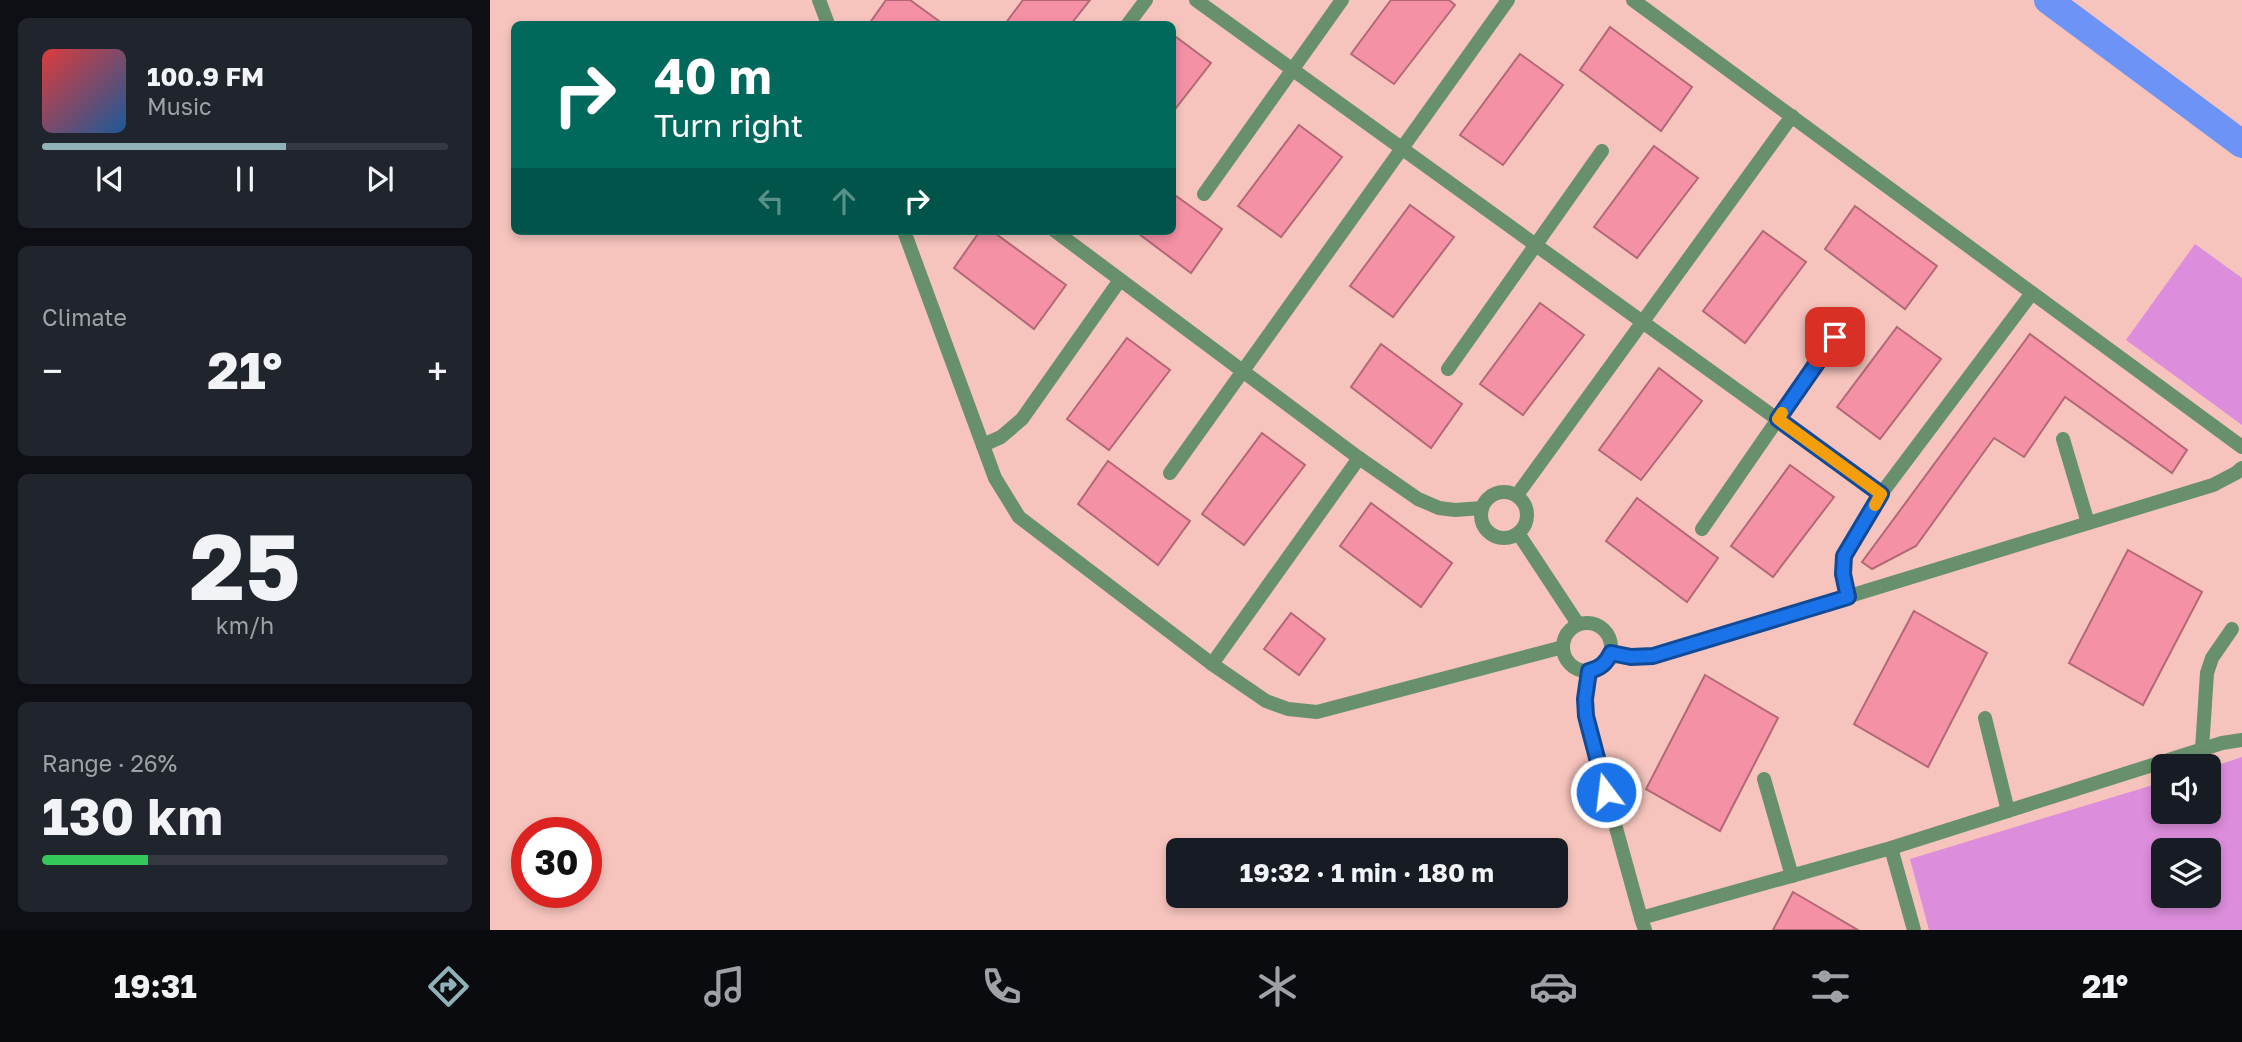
<!DOCTYPE html>
<meta charset="utf-8">
<style>
body{margin:0;font-family:"Golos Text",sans-serif;background:#20242c;color:#f1f3f6;height:100vh;display:flex;flex-direction:column;font-size:26px;white-space:nowrap}
*{box-sizing:border-box;margin:0}
p{font-size:23px;color:#9ea1a6}
.icon{flex:none;width:38px;height:38px;fill:none;stroke:currentColor;stroke-width:2;stroke-linecap:round;stroke-linejoin:round}
.map{position:relative;flex:1;overflow:hidden}
.drawer{display:flex;flex-direction:column;gap:18px;padding:18px;background:#0d0f14;width:490px}
.drawer>*{flex:none}
.hud{position:absolute;left:21px;top:21px;width:665px;height:214px;border-radius:10px;box-shadow:0 4px 10px #0003;background:#00695c;color:#fff;overflow:hidden}
.tools{position:absolute;left:1661px;top:754px;display:grid;gap:14px}
.tools a{display:grid;place-items:center;width:70px;height:70px;border-radius:10px;background:#171b24;box-shadow:0 4px 10px #0003;font-size:35px}
.speed{position:absolute;left:21px;top:817px;display:flex;gap:14px;font-size:35px;font-weight:700;text-align:center}
.speed>*{display:grid;place-content:center;width:91px;height:91px;border-radius:50%;background:#171b24;box-shadow:0 4px 10px #0003;line-height:1}
.speed .limit{border:10px solid #d22;background:#fff;color:#111}
.pin{position:absolute;display:grid;place-items:center;width:60px;height:60px;color:#fff;margin:-30px;border-radius:14px;box-shadow:0 4px 10px #0006}
.me{position:absolute;width:77px;margin:-38px;rotate:345deg;stroke-linejoin:round;filter:drop-shadow(0 0 5px #0008)}
.turn{display:flex;align-items:center;gap:24px;height:147px;padding:0 28px;font-size:32px}
.turn .icon{width:91px;height:91px;stroke-width:2.5}
.turn b{display:block;font-size:49px;line-height:60px}
.lanes{display:flex;align-items:center;height:66px;padding:0 28px;background:#0003;justify-content:center;gap:35px;direction:ltr}
.lanes .off{opacity:.35}
.big{font-size:52px;font-weight:700;line-height:1.1}
.drawer .tile{flex:1;display:flex;flex-direction:column;justify-content:center;gap:10px;min-width:0;padding:0 24px;border-radius:10px;background:#20242c}
.drawer .dial{align-items:center;gap:0}
.dial b{font-size:91px;line-height:1}
.song{display:flex;align-items:center;gap:21px}
.cover{width:84px;height:84px;border-radius:10px;background:linear-gradient(135deg,hsl(0 70% 55%),hsl(210 70% 35%))}
.played{height:7px;border-radius:4px;background:linear-gradient(90deg,#8eb2b8 60%,#363941 60%)}
.keys{display:flex;justify-content:space-around;direction:ltr}
.heat{display:flex;justify-content:space-between;align-items:center;font-size:38px;direction:ltr}
.charge{height:10px;border-radius:5px;background:linear-gradient(90deg,#34c759 26%,#363941 0)}
.trip{position:absolute;left:676px;top:838px;width:402px;height:70px;border-radius:10px;background:#171b24;box-shadow:0 4px 10px #0003;font-weight:700;line-height:70px;text-align:center}
.tab-bar{display:flex;height:112px;justify-content:space-around;align-items:center;background:#090b0e;color:#9ea1a6}
.tab-bar .icon{width:49px;height:49px}
.tab-bar .current{color:#8eb2b8}
.tab-bar b{font-size:32px;color:#f1f3f6}
main{display:flex;flex:1;min-height:0}
.map>svg:first-child{display:block}
.green{fill:#dc8ddb;fill-rule:evenodd}
.lines{fill:none;stroke-linecap:round;stroke-linejoin:round}
.canal{stroke:#6e93f6;stroke-width:28}
.building{fill:#f491a5;stroke:#b46877;stroke-width:2}
.service{stroke:#69906c;stroke-width:14}
.minor{stroke:#69906c;stroke-width:14}
.route-casing{stroke:#114b97;stroke-width:18}
.route{stroke:#1a73e8;stroke-width:12}
.slow{stroke:#f59e0b;stroke-width:12}
</style>
<main>
<section class="drawer">
<div class="tile">
<div class="song"><i class="cover"></i><div><b>100.9 FM</b><p>Music</p></div></div>
<div class="played"></div>
<div class="keys"><svg class="icon" aria-label="previous" viewBox="0 0 24 24"><path d="M18 5L8 12l10 7zM5 5v14"/></svg><svg class="icon" aria-label="pause" viewBox="0 0 24 24"><path d="M8 5v14M16 5v14"/></svg><svg class="icon" aria-label="next" viewBox="0 0 24 24"><path d="M6 5l10 7-10 7zM19 5v14"/></svg></div>
</div>
<div class="tile"><p>Climate</p>
<div class="heat"><a>−</a><b class="big">21°</b><a>+</a></div>
</div>
<div class="tile dial"><b>25</b><p>km/h</p></div>
<div class="tile"><p>Range · 26%</p><b class="big">130 km</b><div class="charge"></div></div>
</section>
<div class="map">
<svg width="1752" height="930" viewBox="0 0 1752 930">
<rect width="100%" height="100%" fill="#f6c4bd"/>
<!-- green -->
<g class="green">
<path d="M1705,244L1752,278V425L1636,340Z"/>
<path d="M1752,757V930H1439L1420,859L1673,782V812H1718L1719,768ZM1673,850H1718V896H1673Z"/>
</g>
<g class="lines">
<!-- canal -->
<path class="canal" d="M1558,0L1752,144"/>
</g>
<!-- building -->
<g class="building">
<path d="M396,0H420L453,24H379Z"/>
<path d="M533,0H600L581,24H515Z"/>
<path d="M901,0H959L965,5L904,84L861,54Z"/>
<path d="M1120,27L1202,87L1171,131L1090,70Z"/>
<path d="M682,34L721,63L682,113Z"/>
<path d="M1030,54L1073,85L1013,165L970,135Z"/>
<path d="M809,125L852,157L791,237L748,206Z"/>
<path d="M1164,146L1208,178L1147,258L1104,227Z"/>
<path d="M682,193L732,229L701,273L645,231H682Z"/>
<path d="M920,205L964,237L903,317L860,286Z"/>
<path d="M1365,206L1447,266L1415,309L1335,249Z"/>
<path d="M490,231H502L576,285L544,329L464,268Z"/>
<path d="M1273,231L1316,262L1255,343L1213,311Z"/>
<path d="M1050,303L1094,335L1033,415L990,384Z"/>
<path d="M1407,327L1451,359L1390,439L1347,407Z"/>
<path d="M1540,334L1697,450L1682,473L1575,397L1534,457L1504,438L1426,546L1382,569L1372,562Z"/>
<path d="M637,338L680,370L619,450L577,419Z"/>
<path d="M891,344L972,404L941,448L861,387Z"/>
<path d="M1169,368L1212,401L1151,480L1109,450Z"/>
<path d="M772,433L815,465L754,545L712,514Z"/>
<path d="M618,461L700,521L668,565L588,504Z"/>
<path d="M1300,465L1344,497L1283,577L1241,546Z"/>
<path d="M1147,498L1228,558L1197,602L1116,541Z"/>
<path d="M881,503L962,563L931,607L850,546Z"/>
<path d="M1638,550L1712,592L1653,705L1579,663Z"/>
<path d="M1424,611L1497,653L1438,767L1364,724Z"/>
<path d="M801,613L835,639L809,675L774,649Z"/>
<path d="M1215,675L1288,718L1230,831L1156,789Z"/>
<path d="M1303,892L1368,930H1283Z"/>
</g>
<g class="lines">
<!-- service -->
<g class="service">
<path d="M706,0L1391,494"/>
<path d="M638,24L656,0"/>
<path d="M714,194L852,0"/>
<path d="M565,231L869,458L928,499L949,508L965,510L992,508"/>
<path d="M958,369L1112,151"/>
<path d="M1573,439L1598,523"/>
<path d="M493,445L511,437L532,419L630,280"/>
<path d="M680,473L1018,0"/>
<circle cx="1014" cy="515" r="23"/>
<path d="M1027,495L1302,116"/>
<path d="M1212,529L1359,316"/>
<path d="M1028,533L1088,624"/>
<path d="M1358,597L1353,574L1354,556L1391,494L1542,293"/>
<path d="M722,664L869,458"/>
<path d="M1495,718L1518,811"/>
<path d="M1712,749L1717,673L1722,658L1742,629"/>
<path d="M1274,779L1302,876"/>
<path d="M1401,848L1424,930"/>
</g>
<!-- minor -->
<g class="minor">
<path d="M329,0L338,24"/>
<path d="M1143,0L1752,447"/>
<path d="M414,231L505,478L529,517L722,664L776,701L798,709L827,712L1073,647"/>
<circle cx="1097" cy="647" r="24"/>
<path d="M1121,653L1141,657L1163,656L1723,485L1746,473L1752,468"/>
<path d="M1099,671L1095,699V716L1151,918"/>
<path d="M1155,930L1151,918L1401,848L1732,743L1752,740"/>
</g>
</g>
<g class="lines">
<!-- route casing -->
<g class="route-casing">
<path id="route" d="M1116,792L1096,716L1095,699L1099,671C1111,668 1116,663 1121,653L1141,657L1163,656L1358,597L1353,574L1354,556L1391,494L1288,419L1345,337"/>
</g>
<!-- route -->
<use href="#route" class="route"/>
<!-- slow -->
<path class="slow" d="M1292,413L1288,419L1391,494L1385,505"/>
</g>
</svg>
<div class="tools">
<a><svg class="icon" aria-label="sound" viewBox="0 0 24 24"><path d="M4 9h4l5-4v14l-5-4H4zM17 9q2 3 0 6"/></svg></a>
<a><svg class="icon" aria-label="layers" viewBox="0 0 24 24"><path d="M12 4l9 5-9 5-9-5zM3 14l9 5 9-5"/></svg></a>
</div>
<div class="speed"><div class="limit">30</div></div>
<div class="pin" style="left:1345px;top:337px;background:#d93025"><svg class="icon" aria-label="arrive" viewBox="0 0 24 24"><path d="M6 21V4h12l-3 4 3 4H6"/></svg></div>
<svg class="me" style="left:1116px;top:792px" viewBox="-20 -20 40 40"><circle r="17" fill="#1a73e8" stroke="#fff" stroke-width="3"/><path d="M0-11L8 9 0 5-8 9z" fill="#fff"/></svg>
<div class="trip">19:32 · 1 min · 180 m</div>
<div class="hud">
<div class="turn"><svg class="icon" aria-label="right" viewBox="0 0 24 24"><path d="M7 20v-9h11M14 6l5 5-5 5"/></svg><div><b>40 m</b>Turn right</div></div>
<div class="lanes"><svg class="icon off" aria-label="left" viewBox="0 0 24 24"><path d="M17 20v-9H6M10 6l-5 5 5 5"/></svg><svg class="icon off" aria-label="ahead" viewBox="0 0 24 24"><path d="M12 20V5M6 11l6-6 6 6"/></svg><svg class="icon" aria-label="right" viewBox="0 0 24 24"><path d="M7 20v-9h11M14 6l5 5-5 5"/></svg></div>
</div>
</div>
</main>
<nav class="tab-bar">
<b>19:31</b>
<svg class="icon current" aria-label="directions" viewBox="0 0 24 24"><path d="M12 3l9 9-9 9-9-9zM9 14v-3h6M13 9l2 2-2 2"/></svg>
<svg class="icon" aria-label="music" viewBox="0 0 24 24"><path d="M9 18V5l10-2v13"/><circle cx="6" cy="18" r="3"/><circle cx="16" cy="16" r="3"/></svg>
<svg class="icon" aria-label="phone" viewBox="0 0 24 24"><path d="M5 4h4l2 5-3 2q2 4 5 5l2-3 5 2v4C11 20 4 13 5 4z"/></svg>
<svg class="icon" aria-label="climate" viewBox="0 0 24 24"><path d="M12 3v18M4 7l16 10M4 17L20 7"/></svg>
<svg class="icon" aria-label="car" viewBox="0 0 24 24"><path d="M5 17H2v-5l4-1 3-4h7l3 4 3 1v5h-3M9 17h6M6 11h13"/><circle cx="7" cy="17" r="2"/><circle cx="17" cy="17" r="2"/></svg>
<svg class="icon" aria-label="filters" viewBox="0 0 24 24"><path d="M4 7h16M4 17h16"/><circle cx="9" cy="7" r="2"/><circle cx="15" cy="17" r="2"/></svg>
<b>21°</b>
</nav>
